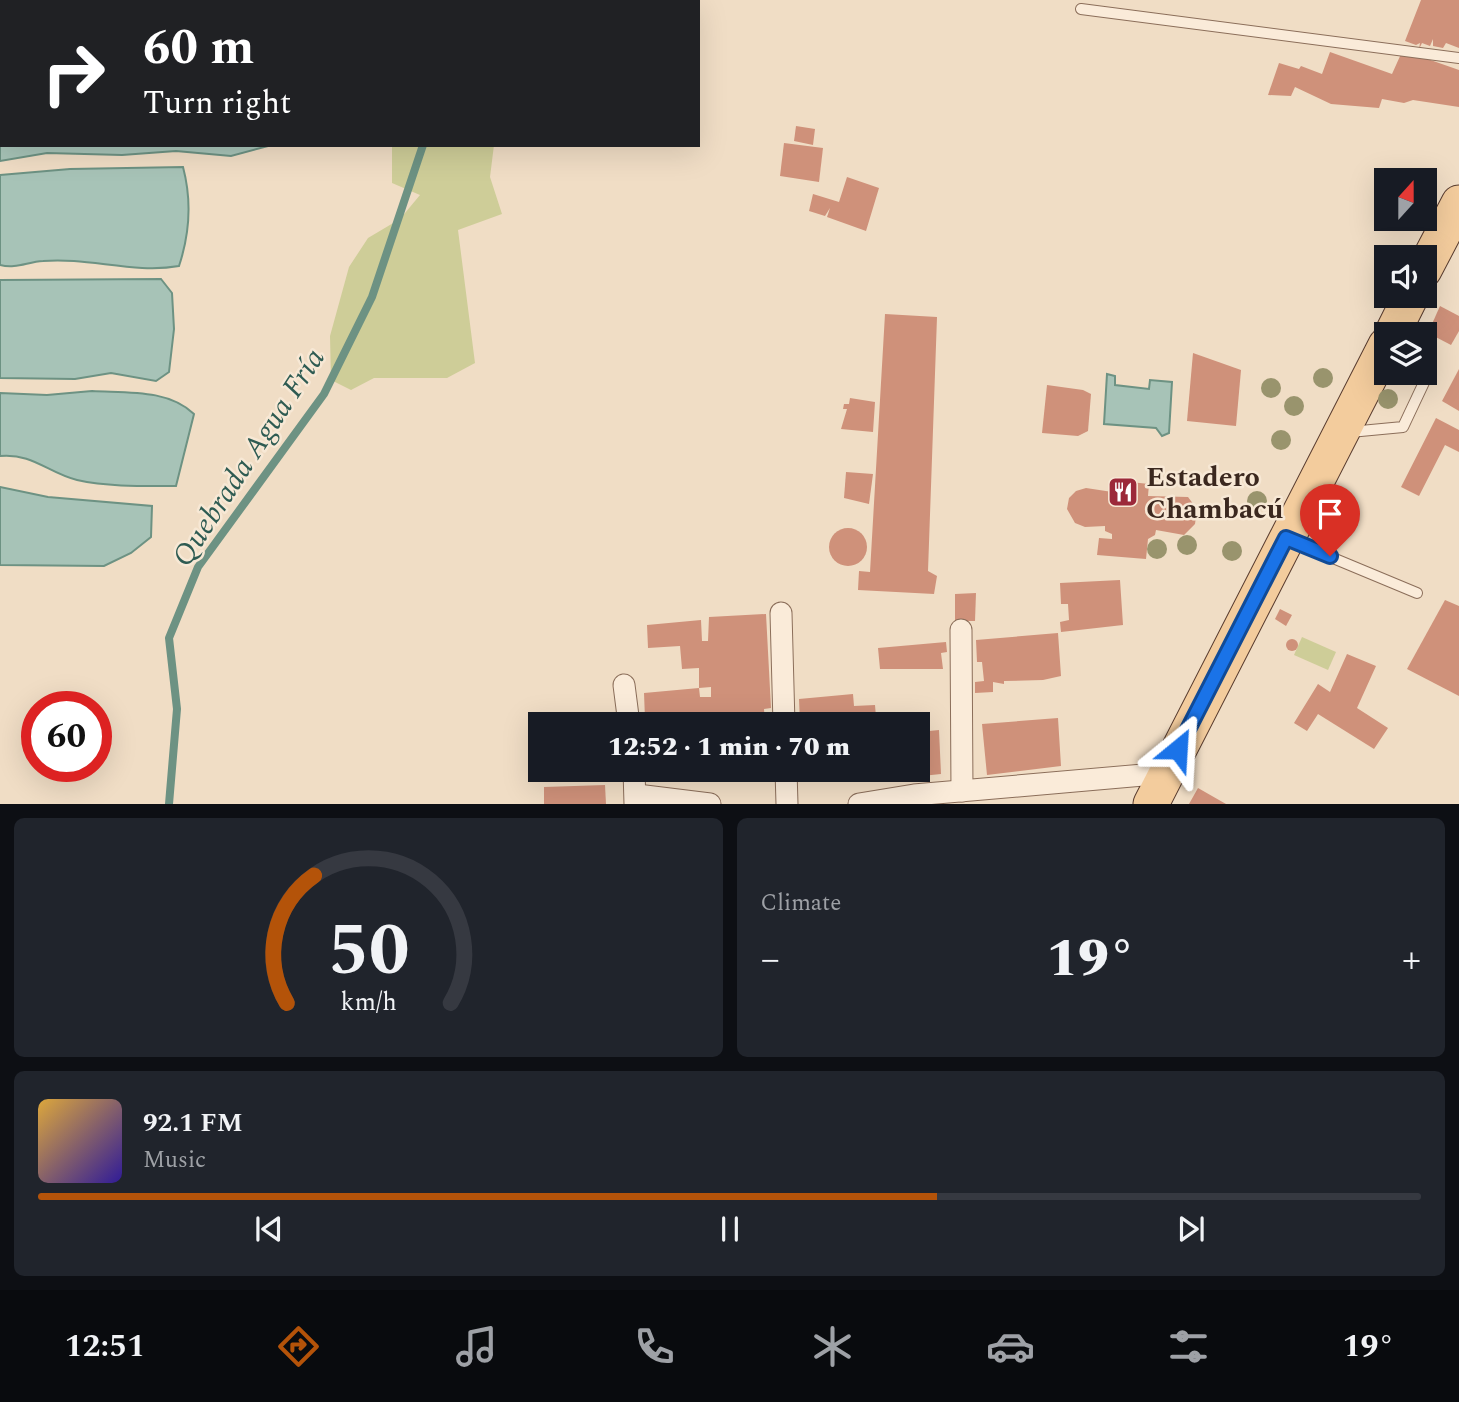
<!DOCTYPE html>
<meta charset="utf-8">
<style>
body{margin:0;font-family:Spectral,serif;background:#20242c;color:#f1f3f6;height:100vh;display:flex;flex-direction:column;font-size:26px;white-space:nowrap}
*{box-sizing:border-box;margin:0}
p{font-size:23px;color:#9ea1a6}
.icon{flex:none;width:38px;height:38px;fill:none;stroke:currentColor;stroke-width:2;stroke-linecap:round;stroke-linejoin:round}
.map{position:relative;height:804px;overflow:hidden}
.drawer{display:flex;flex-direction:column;gap:14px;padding:14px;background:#0d0f14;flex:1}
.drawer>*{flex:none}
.guide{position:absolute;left:0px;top:0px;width:700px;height:147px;box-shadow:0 7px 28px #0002;background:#202124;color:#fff;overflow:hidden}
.needle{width:46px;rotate:21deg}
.fabs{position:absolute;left:1374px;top:168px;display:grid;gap:14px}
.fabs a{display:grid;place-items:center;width:63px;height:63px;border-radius:0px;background:#171b24;box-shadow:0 7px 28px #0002;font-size:35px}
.speed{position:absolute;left:21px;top:691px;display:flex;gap:14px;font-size:35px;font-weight:700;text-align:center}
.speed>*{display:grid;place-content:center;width:91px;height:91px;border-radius:50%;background:#171b24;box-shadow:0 7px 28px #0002;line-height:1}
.speed .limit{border:10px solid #d22;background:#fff;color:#111}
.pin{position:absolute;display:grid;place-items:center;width:60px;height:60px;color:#fff;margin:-72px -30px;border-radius:50% 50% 50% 0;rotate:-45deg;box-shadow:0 0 7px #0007}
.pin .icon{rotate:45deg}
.me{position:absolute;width:77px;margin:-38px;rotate:27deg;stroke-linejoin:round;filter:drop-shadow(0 0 5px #0008)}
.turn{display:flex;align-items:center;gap:24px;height:147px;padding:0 28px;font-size:32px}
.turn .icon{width:91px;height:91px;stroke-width:2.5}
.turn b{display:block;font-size:49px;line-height:60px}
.big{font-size:52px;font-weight:800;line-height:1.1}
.drawer .card{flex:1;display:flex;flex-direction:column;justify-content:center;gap:10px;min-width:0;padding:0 24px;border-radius:10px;background:#20242c}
.drawer .dial{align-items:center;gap:0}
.dial svg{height:182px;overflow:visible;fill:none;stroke:#363941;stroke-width:7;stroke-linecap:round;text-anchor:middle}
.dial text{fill:#f1f3f6;stroke:none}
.song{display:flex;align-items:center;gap:21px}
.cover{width:84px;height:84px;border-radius:10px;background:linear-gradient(135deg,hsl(40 70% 55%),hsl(250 70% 35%))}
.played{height:7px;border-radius:4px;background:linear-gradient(90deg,#b45309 65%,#363941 65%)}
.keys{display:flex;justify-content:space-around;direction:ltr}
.heat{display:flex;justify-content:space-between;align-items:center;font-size:38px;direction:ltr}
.drawer .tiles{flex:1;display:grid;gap:14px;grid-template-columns:1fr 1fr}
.card:last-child{grid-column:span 2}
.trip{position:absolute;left:528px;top:712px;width:402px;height:70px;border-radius:0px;background:#171b24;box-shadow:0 7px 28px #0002;font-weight:800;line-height:70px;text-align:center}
.menu{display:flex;height:112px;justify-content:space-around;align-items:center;background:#090b0e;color:#9ea1a6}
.menu .icon{width:49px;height:49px}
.menu .on{color:#b45309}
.menu b{font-size:32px;color:#f1f3f6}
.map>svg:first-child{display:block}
.green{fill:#cecd98}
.water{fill:#a7c3b7;stroke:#6d9283;stroke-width:2}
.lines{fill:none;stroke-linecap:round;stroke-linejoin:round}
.stream{stroke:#6d9283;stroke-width:8}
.building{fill:#cf917a}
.service-casing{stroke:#8b6e5a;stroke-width:12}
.minor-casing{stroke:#8b6e5a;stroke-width:23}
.primary-casing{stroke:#593c2f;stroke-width:37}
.service{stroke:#faebd9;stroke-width:10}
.minor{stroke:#faebd9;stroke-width:21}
.primary{stroke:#f3cc9d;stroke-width:35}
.tree{fill:#99946d}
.route-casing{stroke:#114b97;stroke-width:18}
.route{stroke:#1a73e8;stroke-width:12}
.labels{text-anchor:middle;stroke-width:5;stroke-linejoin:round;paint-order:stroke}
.poi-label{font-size:28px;font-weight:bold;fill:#3b281f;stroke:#f7e8d5;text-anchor:start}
.water-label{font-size:30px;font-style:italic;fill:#2e5b52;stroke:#f7e8d5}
</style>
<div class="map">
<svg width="1459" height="804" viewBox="0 0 1459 804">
<rect width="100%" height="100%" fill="#f0ddc5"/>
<!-- green -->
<g class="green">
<path d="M392,145H494L490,177L502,214L458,230L475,363L447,378H374L351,390L331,380L330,336L349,267L368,238L400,219L420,195L392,183Z"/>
<path d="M1302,637L1336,652L1328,670L1294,655Z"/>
</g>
<!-- water -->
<g class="water">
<path d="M0,0H281L282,2H2L0,54Z"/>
<path d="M0,68L2,145L268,146L231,156L176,151L122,155L47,153L0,161Z"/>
<path d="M183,167C192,201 190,233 179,266C134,274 88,257 43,261C27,262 16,269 0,265V175L70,169Z"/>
<path d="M161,279L172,293L174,329L169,372L156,381L111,373L75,379L0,378V280Z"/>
<path d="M1107,374L1115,376V385L1149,389L1150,380L1172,382L1169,433L1162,436L1156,428L1104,424Z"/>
<path d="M92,391C127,393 168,389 194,414L176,486C144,486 109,487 77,480C48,473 33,453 0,456V393L47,395Z"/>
<path d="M0,487L48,497L152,506L151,537L131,553L104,566L0,565Z"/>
</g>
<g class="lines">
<!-- stream -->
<g class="stream">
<path d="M465,2L466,0"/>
<path d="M169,804L177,709L169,638L198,567L324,394L372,297L423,145"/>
</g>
</g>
<!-- building -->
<g class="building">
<path d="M1421,0H1459V48L1446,43L1443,48L1433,46V39L1430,46L1422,43L1419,49L1420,43L1416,45L1405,41Z"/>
<path d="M1330,52L1392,74L1401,54L1419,56L1459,70V107L1413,100L1404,103L1382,99L1379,108L1331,104L1295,87L1291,96L1268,95L1279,63L1299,69L1301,66L1322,74Z"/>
<path d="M796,126L815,129L813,145L794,141Z"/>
<path d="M784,143L823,148L819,182L780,176Z"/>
<path d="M847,177L879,188L866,231L827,217L830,208L825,216L809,211L813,194L839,202Z"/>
<path d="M1440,306L1459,316V331L1451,345L1428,333Z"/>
<path d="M885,314L937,317L928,571L937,576L934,594L858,590L859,571L870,572Z"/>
<path d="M1193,353L1241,370L1236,426L1187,421Z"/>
<path d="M1459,369V411L1442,401Z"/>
<path d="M1047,385L1083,390L1091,394L1088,431L1078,436L1042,433Z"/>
<path d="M850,398L875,402L873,432L841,429L847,409H843L844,404H849Z"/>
<path d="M1436,418L1459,430V452L1445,445L1419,496L1401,487Z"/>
<path d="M846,472L873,474L869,504L844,498Z"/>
<path d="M1121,481L1149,484L1148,496L1188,497L1197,509L1195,524L1184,535L1156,530L1155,535L1148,539L1146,559L1097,555L1099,538L1112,539V534L1105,531V526L1085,527L1075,523L1067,509L1069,498L1076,491L1086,488L1119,493Z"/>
<circle cx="848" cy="547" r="19"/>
<path d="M1120,580L1123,625L1061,632L1060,622L1069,620L1068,604H1061L1060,583Z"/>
<path d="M976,593L975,621H955V594Z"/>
<path d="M1445,600L1459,606V696L1407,669Z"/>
<path d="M1280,609L1292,615L1286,626L1275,619Z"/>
<path d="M766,614L771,708L764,709L765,724H692L691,715L645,719L644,693L699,688L700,697H711V687L699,688V668L682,669L680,646L648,648L647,625L701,620L702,641H708L709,617Z"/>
<path d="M1058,633L1061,676L1043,680L1004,681V684L993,682V692L975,693V682L984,681L982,662H977L976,640Z"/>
<circle cx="1292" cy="645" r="6"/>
<path d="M946,642L947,652L941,653L943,669H880L878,648Z"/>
<path d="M1347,654L1376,666L1357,708L1388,728L1374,749L1318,714L1307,731L1294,723L1318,684L1330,692Z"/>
<path d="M853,694L854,706L875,705L876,717L829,721V724L800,723L799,699Z"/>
<path d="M1058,718L1061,766L987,775L982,724Z"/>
<path d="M939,730L941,774L893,779L892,770H919V732Z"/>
<path d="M605,785L606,804H544V787Z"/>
<path d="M1198,788L1226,804H1189Z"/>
</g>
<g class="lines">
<!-- service casing -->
<g class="service-casing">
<g id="service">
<path d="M1081,9L1459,58"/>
<path d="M1350,432L1403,427L1428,374L1424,367"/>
<path d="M1292,541L1417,593"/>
</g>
</g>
<!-- minor casing -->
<g class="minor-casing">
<g id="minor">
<path d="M781,613L784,724"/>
<path d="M961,630L962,791"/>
<path d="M624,685L629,724"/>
<path d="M634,770L635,804"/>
<path d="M786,770L787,804"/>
<path d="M637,795L710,804"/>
<path d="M859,804L914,795L1166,773"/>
</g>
</g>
<!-- primary casing -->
<g class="primary-casing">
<g id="primary">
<path d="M1424,270L1459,203"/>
<path d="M1392,334L1411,296"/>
<path d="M1151,804L1386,345"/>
</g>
</g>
<!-- service -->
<use href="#service" class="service"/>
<!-- minor -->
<use href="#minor" class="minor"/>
<!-- primary -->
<use href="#primary" class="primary"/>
</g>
<!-- trees -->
<g class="tree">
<circle cx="1323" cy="378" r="10"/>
<circle cx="1271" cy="388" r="10"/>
<circle cx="1388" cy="399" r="10"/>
<circle cx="1294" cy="406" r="10"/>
<circle cx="1281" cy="440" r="10"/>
<circle cx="1257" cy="501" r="10"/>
<circle cx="1187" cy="545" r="10"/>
<circle cx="1157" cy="549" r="10"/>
<circle cx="1232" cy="551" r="10"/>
</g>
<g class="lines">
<!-- route casing -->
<g class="route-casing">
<path id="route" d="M1178,749L1286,538L1330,556"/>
</g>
<!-- route -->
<use href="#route" class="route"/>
</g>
<!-- icons -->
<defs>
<g id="restaurant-square" transform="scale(1.575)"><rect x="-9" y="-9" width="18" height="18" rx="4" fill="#9c293a" stroke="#f7e8d5"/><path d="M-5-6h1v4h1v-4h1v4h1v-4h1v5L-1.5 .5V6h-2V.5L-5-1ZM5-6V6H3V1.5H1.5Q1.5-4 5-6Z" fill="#fff"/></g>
</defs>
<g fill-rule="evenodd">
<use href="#restaurant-square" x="1123" y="492"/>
</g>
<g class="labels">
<!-- poi labels -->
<g class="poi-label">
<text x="1146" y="486">Estadero<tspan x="1146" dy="32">Chambacú</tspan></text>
</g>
<!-- water labels -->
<g class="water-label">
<text transform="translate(248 457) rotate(-57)" y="10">Quebrada Agua Fría</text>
</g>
</g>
</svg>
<div class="fabs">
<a><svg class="needle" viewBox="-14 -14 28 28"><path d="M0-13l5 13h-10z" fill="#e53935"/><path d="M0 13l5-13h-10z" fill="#9ea1a6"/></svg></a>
<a><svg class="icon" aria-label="sound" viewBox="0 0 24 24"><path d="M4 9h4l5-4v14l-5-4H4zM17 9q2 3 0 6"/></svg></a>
<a><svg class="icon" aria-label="layers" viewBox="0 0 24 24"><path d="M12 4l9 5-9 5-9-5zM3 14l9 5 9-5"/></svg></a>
</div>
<div class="speed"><div class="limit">60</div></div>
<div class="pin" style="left:1330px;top:556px;background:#d93025"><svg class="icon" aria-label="arrive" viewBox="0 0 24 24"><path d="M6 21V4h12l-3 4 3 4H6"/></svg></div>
<svg class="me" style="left:1178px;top:749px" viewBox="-20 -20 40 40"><path d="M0-17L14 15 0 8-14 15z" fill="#1a73e8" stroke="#fff" stroke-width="4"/></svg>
<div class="trip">12:52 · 1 min · 70 m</div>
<div class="guide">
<div class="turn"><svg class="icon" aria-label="right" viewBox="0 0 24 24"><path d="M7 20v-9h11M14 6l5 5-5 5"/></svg><div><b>60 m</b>Turn right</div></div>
</div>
</div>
<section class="drawer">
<div class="tiles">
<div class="card dial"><svg viewBox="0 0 100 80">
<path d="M14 69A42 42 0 1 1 86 69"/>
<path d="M14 69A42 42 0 0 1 26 13" stroke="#b45309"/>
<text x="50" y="56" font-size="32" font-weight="700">50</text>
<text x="50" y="72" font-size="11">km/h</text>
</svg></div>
<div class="card"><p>Climate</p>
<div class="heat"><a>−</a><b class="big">19°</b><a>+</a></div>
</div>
<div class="card">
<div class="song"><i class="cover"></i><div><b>92.1 FM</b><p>Music</p></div></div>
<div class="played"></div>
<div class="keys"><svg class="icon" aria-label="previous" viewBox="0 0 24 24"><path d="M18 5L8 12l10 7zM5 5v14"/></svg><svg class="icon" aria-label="pause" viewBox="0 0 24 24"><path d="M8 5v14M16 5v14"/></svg><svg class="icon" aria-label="next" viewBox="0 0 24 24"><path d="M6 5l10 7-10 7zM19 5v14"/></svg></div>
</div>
</div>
</section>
<nav class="menu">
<b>12:51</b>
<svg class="icon on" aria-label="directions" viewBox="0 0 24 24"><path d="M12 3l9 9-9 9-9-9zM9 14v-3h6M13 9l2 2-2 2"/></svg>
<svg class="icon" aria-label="music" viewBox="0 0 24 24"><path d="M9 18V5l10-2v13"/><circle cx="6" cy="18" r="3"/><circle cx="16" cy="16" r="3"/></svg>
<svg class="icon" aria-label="phone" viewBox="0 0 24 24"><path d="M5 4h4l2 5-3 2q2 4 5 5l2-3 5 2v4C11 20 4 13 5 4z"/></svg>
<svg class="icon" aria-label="climate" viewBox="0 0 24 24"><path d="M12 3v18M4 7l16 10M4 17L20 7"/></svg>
<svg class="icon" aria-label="car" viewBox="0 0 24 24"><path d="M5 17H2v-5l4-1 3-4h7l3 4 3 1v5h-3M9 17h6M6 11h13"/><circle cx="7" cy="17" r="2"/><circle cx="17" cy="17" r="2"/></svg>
<svg class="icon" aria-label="filters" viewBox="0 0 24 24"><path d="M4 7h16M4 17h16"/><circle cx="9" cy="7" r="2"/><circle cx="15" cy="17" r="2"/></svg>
<b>19°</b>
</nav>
